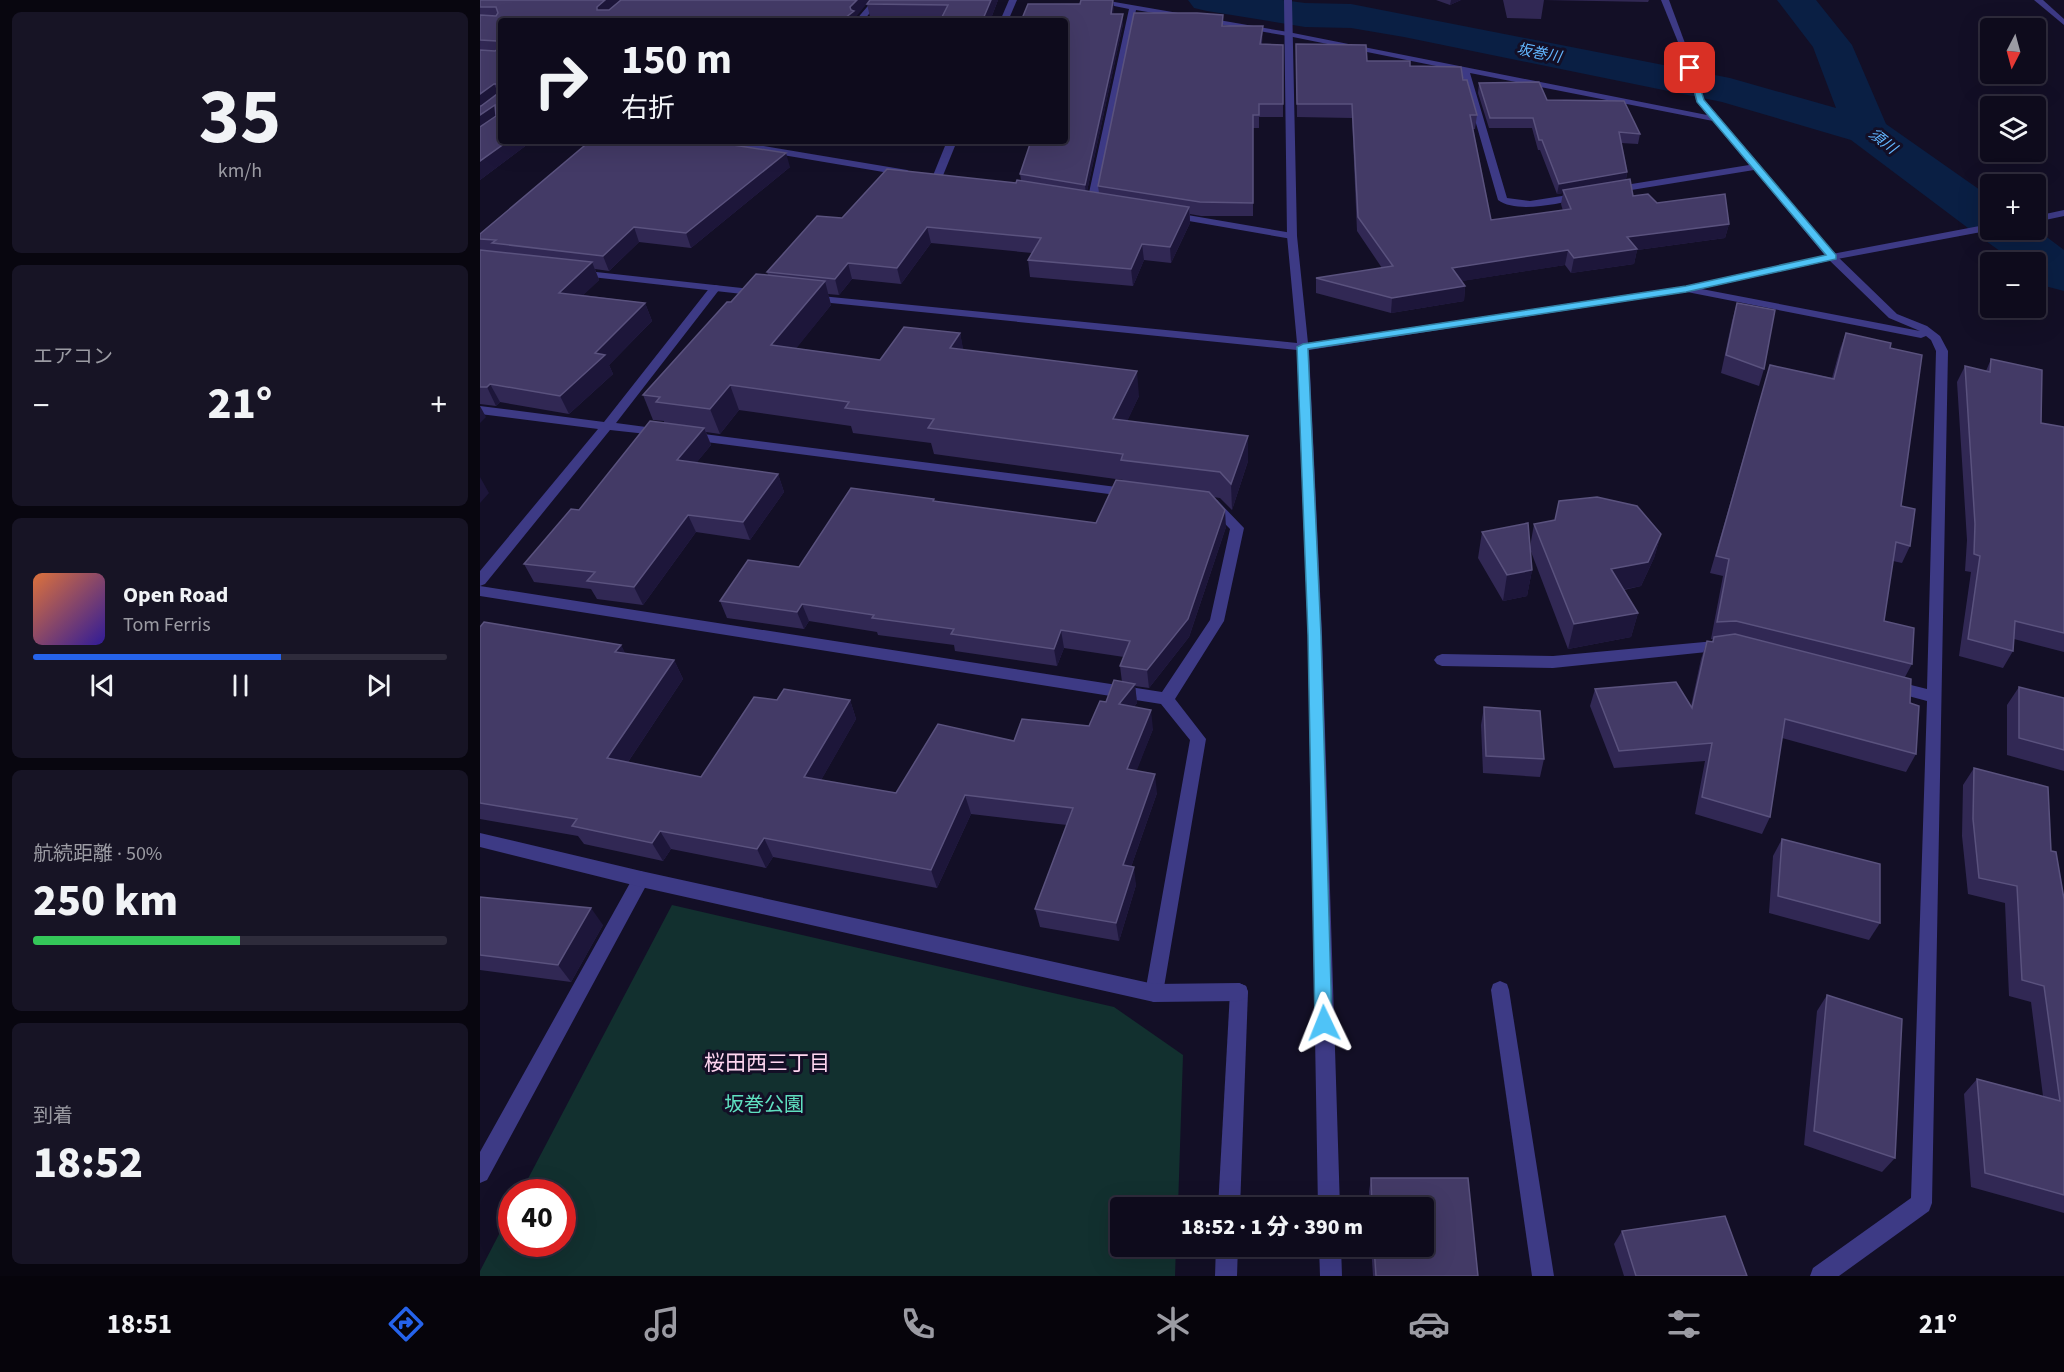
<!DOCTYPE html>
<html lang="ja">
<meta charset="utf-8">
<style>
body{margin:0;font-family:"Source Sans 3","Noto Sans JP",sans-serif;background:#171425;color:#f1f3f6;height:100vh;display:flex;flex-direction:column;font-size:22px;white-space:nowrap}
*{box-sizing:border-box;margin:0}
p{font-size:20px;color:#9b9ba3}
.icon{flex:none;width:33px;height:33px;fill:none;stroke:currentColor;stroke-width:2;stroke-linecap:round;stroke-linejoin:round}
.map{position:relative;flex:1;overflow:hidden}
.drawer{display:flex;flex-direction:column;gap:12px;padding:12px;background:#08060f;width:480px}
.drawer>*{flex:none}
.top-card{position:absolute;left:18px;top:18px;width:570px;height:126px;border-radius:6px;box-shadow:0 6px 24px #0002,0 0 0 2px #2e2b3b;background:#0e0b1c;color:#f1f3f6;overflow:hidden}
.needle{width:39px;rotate:186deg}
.fabs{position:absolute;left:1500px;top:18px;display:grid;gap:12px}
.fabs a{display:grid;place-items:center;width:66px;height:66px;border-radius:6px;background:#0e0b1c;box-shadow:0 6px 24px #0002,0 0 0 2px #2e2b3b;font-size:30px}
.speed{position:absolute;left:18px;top:1179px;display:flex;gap:12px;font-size:30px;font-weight:700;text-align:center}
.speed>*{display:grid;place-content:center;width:78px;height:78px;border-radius:50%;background:#0e0b1c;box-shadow:0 6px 24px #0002,0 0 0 2px #2e2b3b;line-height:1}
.speed .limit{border:9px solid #d22;background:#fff;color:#111}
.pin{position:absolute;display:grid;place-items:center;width:51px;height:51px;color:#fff;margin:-26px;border-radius:12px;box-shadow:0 3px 9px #0006}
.me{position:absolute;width:66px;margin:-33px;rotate:358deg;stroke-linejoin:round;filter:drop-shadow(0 0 4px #0008)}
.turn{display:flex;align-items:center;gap:21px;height:126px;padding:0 24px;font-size:27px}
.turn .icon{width:78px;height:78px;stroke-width:2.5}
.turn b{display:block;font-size:42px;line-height:51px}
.big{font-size:45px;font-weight:800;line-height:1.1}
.drawer .card{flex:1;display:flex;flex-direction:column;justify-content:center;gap:9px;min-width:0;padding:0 21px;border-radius:9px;background:#171425}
.drawer .dial{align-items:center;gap:0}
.dial b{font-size:78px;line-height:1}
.song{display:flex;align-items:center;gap:18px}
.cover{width:72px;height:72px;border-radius:9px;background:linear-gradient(135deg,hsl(20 70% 55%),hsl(250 70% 35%))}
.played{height:6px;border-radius:3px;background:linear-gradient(90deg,#2563eb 60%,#2e2b3b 60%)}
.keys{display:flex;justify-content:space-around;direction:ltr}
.heat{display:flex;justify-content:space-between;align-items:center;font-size:33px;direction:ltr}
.charge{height:9px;border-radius:4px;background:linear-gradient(90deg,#34c759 50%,#2e2b3b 0)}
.trip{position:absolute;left:630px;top:1197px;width:324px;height:60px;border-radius:6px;background:#0e0b1c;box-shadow:0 6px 24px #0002,0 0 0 2px #2e2b3b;font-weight:800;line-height:60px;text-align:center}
.menu{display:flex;height:96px;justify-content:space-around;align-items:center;background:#06040b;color:#9b9ba3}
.menu .icon{width:42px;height:42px}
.menu .current{color:#2563eb}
.menu b{font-size:27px;color:#f1f3f6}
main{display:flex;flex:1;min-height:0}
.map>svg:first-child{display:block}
.green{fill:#12302f}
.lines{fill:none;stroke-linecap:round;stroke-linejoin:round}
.river{fill:#0a1f44;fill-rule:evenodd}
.service{fill:#3d3a85;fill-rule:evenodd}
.minor{fill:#3d3a85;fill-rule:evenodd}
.tertiary{fill:#3d3a85;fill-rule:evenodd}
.wall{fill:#312854}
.shaded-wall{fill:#1d163a}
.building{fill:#433a66;stroke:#5a527e;stroke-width:1.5}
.route{fill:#4fc3f7;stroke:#337fa1;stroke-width:1.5}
.labels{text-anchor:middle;stroke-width:6;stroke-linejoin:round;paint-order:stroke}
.far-water-label{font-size:15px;font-style:italic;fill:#62b6ff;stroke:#130f26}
.near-park-label{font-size:20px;fill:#5fe0c0;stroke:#130f26}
.near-neighbourhood-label{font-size:21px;fill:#ffd6f0;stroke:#130f26}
</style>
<main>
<section class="drawer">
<div class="card dial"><b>35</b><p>km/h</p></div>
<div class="card"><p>エアコン</p>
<div class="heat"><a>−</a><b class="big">21°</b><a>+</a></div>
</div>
<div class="card">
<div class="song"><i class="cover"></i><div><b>Open Road</b><p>Tom Ferris</p></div></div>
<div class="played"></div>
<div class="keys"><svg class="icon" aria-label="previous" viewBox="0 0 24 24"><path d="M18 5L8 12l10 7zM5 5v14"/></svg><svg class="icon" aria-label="pause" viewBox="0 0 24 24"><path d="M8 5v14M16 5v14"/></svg><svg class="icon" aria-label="next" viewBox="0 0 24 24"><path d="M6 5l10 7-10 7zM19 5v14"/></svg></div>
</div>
<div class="card"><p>航続距離 · 50%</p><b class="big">250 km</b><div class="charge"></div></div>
<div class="card"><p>到着</p><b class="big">18:52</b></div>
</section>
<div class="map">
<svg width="1584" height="1276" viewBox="0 0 1584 1276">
<rect width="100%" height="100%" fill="#130f26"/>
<!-- green -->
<path class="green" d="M192,905L634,1007L703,1055L698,1207L640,1208V1246L696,1247L695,1276H0V1271L31,1211L32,1244H82V1192H41Z"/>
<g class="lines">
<!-- river -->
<path class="river" d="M708,0H802L825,3L871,4L1250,78L1356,108L1333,47L1297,0H1336L1372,45L1406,124L1510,197V230L1556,229L1584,250V291L1565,286L1556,278V262H1535L1506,241L1501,233L1492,231L1371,140L1242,102L924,37L871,28L825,27L727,11L714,8Z"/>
<!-- service -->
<g class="service">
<path d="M393,0H401L383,21H375Z"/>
<path d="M529,0H537L528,21H520Z"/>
<path d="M605,0H623L808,32L1227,115L1216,100L1223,98L1356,255L1417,314L1447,326L1460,336L1468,351L1452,1203L1449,1211L1359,1276H1330L1333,1268L1431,1198L1447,701L1406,690L1403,686L1406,682L1411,680L1447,689L1456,351L1451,340L1446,336L1441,338L1202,291L1200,289L1206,286L1440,331L1409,318L1348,259L1274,170L1133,193L1128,190L1133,187L1269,165L1233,121L990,73L1027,198L1050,201L1101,193L1106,196L1101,199C1079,203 1037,214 1018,200L981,71L808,36L656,10L617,202L608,204L607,202L649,9Z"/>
<path d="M1181,0H1189L1209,54L1202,52Z"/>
<path d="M1554,0H1563L1584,19V25Z"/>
<path d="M232,141H254L427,170L432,173L427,176L237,144Z"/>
<path d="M467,141H477L462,178L454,180L452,178Z"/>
<path d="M690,212L812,233L817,236L812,239L686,217V213Z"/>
<path d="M235,285L239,286V290L136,423L181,429L187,433L185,436L130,430L5,584L0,586V571L118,429L0,414V406L124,422L231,286Z"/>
<path d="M208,432L652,489L659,493L652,497L203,439L202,436Z"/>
<path d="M732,499L737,500L764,528L744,621L695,699L726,739L683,993L681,999L674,1002L667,999L665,993L710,740L681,704L0,596V586L682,692L730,620L750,529L725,503Z"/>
<path d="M1246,640L1251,641L1254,645L1251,649L1246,650L1073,668L962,666L957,664L954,660L957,656L962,654L1073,656Z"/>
<path d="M161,871L167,874L170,879L167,884L7,1180L0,1183V1152L155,874Z"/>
<path d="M1020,981L1027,984L1029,990L1074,1276H1052L1011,990L1013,984Z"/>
<path d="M759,983L766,986L768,992L760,1208H738L750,992L752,986Z"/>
<path d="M736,1246H758L757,1276H735Z"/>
</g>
<!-- minor -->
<g class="minor">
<path d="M1206,49L1210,52L1223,102L1216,100L1202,52Z"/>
<path d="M0,833L161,871L674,984L759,983L766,986L768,992L766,998L759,1001L674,1002L161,887L0,847Z"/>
</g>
<!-- tertiary -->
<g class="tertiary">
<path d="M804,0H812L817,236L828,343L1206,286L1352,254L1510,224V230H1512L1352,260L1206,292L829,350L842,635L860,1208H838L828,635L817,350L331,301L325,298L331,295L817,343L807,236Z"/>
<path d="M1584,210V216L1556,222V216Z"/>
<path d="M98,270L280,290L286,293L280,296L94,275V271Z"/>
<path d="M839,1246H861L862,1276H840Z"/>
</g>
</g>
<!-- wall -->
<g class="wall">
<path d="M0,0L376,17L377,21H21V141H52L0,180Z"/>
<path d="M518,0L510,21H462V18L390,17L387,4Z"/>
<path d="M633,0V14L643,24L607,191L619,193L618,186L744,26H783L782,44L803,45V117H779V128H773V216H721L710,214V223L691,263L664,260L653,286L550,277L548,260L552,253L451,243L421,284L372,279L359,295L348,294L351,305L316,348L400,360L480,333L483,350L659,396L647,421L768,461L752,510L740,498L733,497L746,527L709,637L669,688L655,686L657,703L654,707L673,729L656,771L677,793L651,867L656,885L639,941L560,927L555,909L587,825L491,814L457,888L293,857L286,868L191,849L183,861L104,844L98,836L0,819V627L141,645L145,654L194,660L203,679L148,762L221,777L297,700H370L376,719L341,780L416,793L534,741L609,726L626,702L642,682L640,666L644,657L584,648L577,666L475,651L474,645L398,635L397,632L329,621L324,629L247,618L240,601L319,567L455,502L616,523L643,481V480L454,454L451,443L373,433L371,426L259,410L240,434L226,432L231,445L216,463L298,474L304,492L270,540L216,532L163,605L117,599L111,589L54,582L44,564L99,510L184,422V421L173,420L163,395L251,302L288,275L287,272L362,218L536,183L541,180L540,174L600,4Z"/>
<path d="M956,0H981L970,5Z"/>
<path d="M1023,0H1169L1168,2L1064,0L1061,19L1027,18Z"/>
<path d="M816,44L887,61L930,66L983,80L997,115L995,129H993L1011,220L1083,211L1081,204L1083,193L1077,194L1060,150H1058L1052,128H1009L998,93L999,83L1067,100L1160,134L1158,144L1141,143L1147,172L1146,180L1153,196L1249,224L1245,238L1157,250L1154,264L1091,273L1085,265L981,281L985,286L984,301L911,313L836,293V278L902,268L877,231L872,118L817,117Z"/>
<path d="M110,141H232L310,167L211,248L159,242L129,271L115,269L119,280L103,295L165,303L172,321L129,365L133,374L89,414L20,402L16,406L0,404V234Z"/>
<path d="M1257,303L1284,369L1279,386L1241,373L1252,321Z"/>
<path d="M1366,333L1410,348L1421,506L1430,546L1422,563L1413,561L1404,621L1432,664L1425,677L1430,703L1436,754L1426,772L1302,738L1290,817L1282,834L1215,814L1225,761L1134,768L1110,706L1115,689L1211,706L1221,659L1227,641L1232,642L1233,639H1231L1243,576L1230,573L1290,365L1352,378L1360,349Z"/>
<path d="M1511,359L1561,423L1584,427V652L1534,639L1533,651L1523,668L1479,656L1491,572L1485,571L1487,540L1477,382L1485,366L1506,371Z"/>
<path d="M1054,524L1181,534L1174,558L1161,586L1144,590L1158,613L1151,637L1088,649L1050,549L1052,570L1047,596L1023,601L998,558L1002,532L1050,547Z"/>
<path d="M1539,687L1584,698V771L1527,755V705Z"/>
<path d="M1004,707L1064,759L1060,777L1003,773L1001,725Z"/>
<path d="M1494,768L1571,851L1584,899V1213L1491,1187L1484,1094L1497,1079L1563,1096L1551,1002L1529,996L1525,903L1488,894L1482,836L1483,785Z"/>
<path d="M1302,839L1400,923L1389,940L1289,913L1293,856Z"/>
<path d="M0,897L123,925L91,982L0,970Z"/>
<path d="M1347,995L1415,1158L1402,1172L1324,1145L1337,1011Z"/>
<path d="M891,1178H988L998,1276H893L891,1246H944V1208H890L889,1192Z"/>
<path d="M1142,1231L1267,1276H1144L1134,1244Z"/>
</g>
<!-- shaded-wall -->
<g class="shaded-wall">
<path d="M125,0H144L121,21L117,10V7Z"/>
<path d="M377,0H390L376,17L377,21H361L370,7Z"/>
<path d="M511,0H518L510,21H504L503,19Z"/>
<path d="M633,0L634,8L632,24L631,14Z"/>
<path d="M971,0H981L970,5Z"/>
<path d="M643,14V24L606,196L605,185Z"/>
<path d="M14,84L20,97L0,111V94Z"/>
<path d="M15,105L21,118L0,132V115Z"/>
<path d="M28,141H52L0,180V161Z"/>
<path d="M306,153L310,167L211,248L206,233Z"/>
<path d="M1147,172L1145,183L1083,190V193L1077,194L1079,184Z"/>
<path d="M709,207L710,223L691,263L690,247Z"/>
<path d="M1249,224L1245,238L1157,250L1154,264L1091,273L1094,258L1147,237Z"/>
<path d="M154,227L159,242L129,271L123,256Z"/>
<path d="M447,227L451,243L421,284L417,268Z"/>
<path d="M662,244L664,260L653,286L651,269Z"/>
<path d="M1088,250L1085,265L970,283L972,268Z"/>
<path d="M112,262L119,280L87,311L79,293Z"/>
<path d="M368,263L372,279L359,295L355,279Z"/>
<path d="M345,281L351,305L299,370L291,345Z"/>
<path d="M985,286L984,301L911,313L912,298Z"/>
<path d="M165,303L172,321L129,365L133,374L89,414L80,396L115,353Z"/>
<path d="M480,333L485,358L470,348Z"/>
<path d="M657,371L659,396L636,445L633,419Z"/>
<path d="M10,384L20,402L16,406L7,387Z"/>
<path d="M250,385L259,410L240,434L230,409Z"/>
<path d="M0,406L6,417L0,423Z"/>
<path d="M224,428L231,445L204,478L197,460Z"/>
<path d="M768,436V461L752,510L751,484Z"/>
<path d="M298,474L304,492L270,540L263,522Z"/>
<path d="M0,477L9,493L0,503Z"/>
<path d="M745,510L746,527L709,637L669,688L667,670Z"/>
<path d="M208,515L216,532L163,605L154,587Z"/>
<path d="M1181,534L1174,558L1161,586L1125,593L1131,569Z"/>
<path d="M1052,570L1047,596L1023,601L1027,575Z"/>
<path d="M322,604L329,621L324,629L317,612Z"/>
<path d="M1158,613L1151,637L1088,649L1094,624Z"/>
<path d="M581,630L584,648L577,666L574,649Z"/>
<path d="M141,645L151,664L135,652Z"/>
<path d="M194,660L203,679L138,777L127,758Z"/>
<path d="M655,684L657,703L641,723L639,704Z"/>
<path d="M370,700L376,719L332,796L324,777Z"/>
<path d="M671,710L673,729L650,788L647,769Z"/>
<path d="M675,774L677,793L645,884L643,865Z"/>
<path d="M485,795L491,814L457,888L451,870Z"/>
<path d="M180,831L191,849L183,861L172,843Z"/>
<path d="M284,838L293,857L286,868L277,849Z"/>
<path d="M654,867L656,885L639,941L636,923Z"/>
<path d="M111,908L123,925L91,982L78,965Z"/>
</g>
<!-- building -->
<g class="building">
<path d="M0,0H125L117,7V10H129L141,0H377L370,7L371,10L374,11L361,21H21V141H28L0,161V127L16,116L15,105L0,115V106H1L17,94V84H14L0,94V50L15,51L18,49L17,41L0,40V15L16,16L18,13L16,7H0Z"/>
<path d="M390,0H511L503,19H461L468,5L387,4Z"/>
<path d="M601,0H633L631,14H643L605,185L540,174L551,141H585V21H541L548,4H600Z"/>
<path d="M654,13H717L743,15L742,26H783L780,44L803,45V104H779V115H773V203L720,202L618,186Z"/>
<path d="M816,44L886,45L887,61H930V66L981,67L983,80H987L997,115H990L1011,220L1091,209L1083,190L1150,179L1153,196L1168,194L1177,203L1245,194L1249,224L1147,237L1157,249L1094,258L1088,250L972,268L985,286L912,298L836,278L913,266L878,217L872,104H817Z"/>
<path d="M1059,82L1067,100L1144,101L1160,134L1139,132L1147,172L1079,184L1062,140H1059L1053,118H1010L999,83Z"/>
<path d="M110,141H227L306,153L206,233L154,227L123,256L12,243L16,240L0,239V234Z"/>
<path d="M407,169L536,183L537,180L709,207L690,247L662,244L651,269L548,260L561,238L447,227L417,268L368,263L355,279L287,272L337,216L362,218Z"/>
<path d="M0,250L112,262L79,293L165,303L115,353L125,355L80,396L10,384L7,387H0Z"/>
<path d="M276,274L345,281L291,345L400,360L424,327L480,333L470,348L657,371L633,419L768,436L751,484L740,472L641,460L643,454L448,428L454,419L365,408L369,402L250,385L230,409L176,402L180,397L163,395L247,302H251Z"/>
<path d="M1257,303L1295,310L1284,369L1246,355Z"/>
<path d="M1366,333L1411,343L1410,348L1442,355L1421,506L1435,509L1430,546L1416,542L1404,621L1434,628L1432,664L1256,621L1237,622L1249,559L1236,556L1290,365L1354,379Z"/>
<path d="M1511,359L1562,370L1561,423L1584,427V633L1535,621L1533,651L1488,639L1500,556L1494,554L1495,524L1485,366L1510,372Z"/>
<path d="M170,421L224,428L197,460L298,474L263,522L208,515L154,587L107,581L115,572L44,564L91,509L99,510Z"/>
<path d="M636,480L729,492L745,510L708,619L667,670L640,666L650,641L581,630L574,649L471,634L474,629L392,618L394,615L322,604L317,612L240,601L268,560L319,567L371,488L454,499L453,501L616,523Z"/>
<path d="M1117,497L1157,506L1181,534L1168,562L1131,569L1158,613L1094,624L1054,524L1075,520L1079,501Z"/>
<path d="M1048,523L1052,570L1027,575L1002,532Z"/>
<path d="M4,622L141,645L135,652L194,660L127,758L221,777L274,697L297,700L304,689L370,700L324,777L416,793L458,724L534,741L542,719L609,726L620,701L626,702L634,680L655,684L639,704L671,710L647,769L675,774L643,865L654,867L636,923L555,909L593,808L485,795L451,870L284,838L277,849L180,831L172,843L92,826L97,819L0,803V627Z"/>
<path d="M1255,634L1431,679L1430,703L1439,706L1436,754L1305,719L1290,817L1222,797L1232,743L1139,751L1115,689L1196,682L1212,708L1227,641L1233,642L1234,637Z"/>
<path d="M1539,687L1584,698V750L1539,738Z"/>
<path d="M1004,707L1060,711L1064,759L1006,756Z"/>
<path d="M1494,768L1568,787L1571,851L1576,852L1584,899V1195L1505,1173L1497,1079L1580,1101L1564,986L1542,980L1537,886L1499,878L1493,819Z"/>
<path d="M1302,839L1400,864V923L1298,896Z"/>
<path d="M0,897L111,908L78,965L0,955Z"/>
<path d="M1347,995L1422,1019L1415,1158L1334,1131Z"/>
<path d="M891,1178H988L998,1276H896L894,1246H944V1208H892Z"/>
<path d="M1245,1216L1267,1276H1156L1142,1231Z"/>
</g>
<!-- route -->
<path class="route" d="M1208,66L1214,68L1224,100L1356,255V259L1206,292L828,349L841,635L852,1023L850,1029L844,1031L837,1029L835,1023L828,635L817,347L823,344L1206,286L1346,255L1217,102Z"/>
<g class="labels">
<!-- far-water labels -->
<g class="far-water-label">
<text transform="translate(1059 53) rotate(11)" y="5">坂巻川</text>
<text transform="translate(1403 141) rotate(38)" y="5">須川</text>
</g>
<!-- near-park labels -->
<g class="near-park-label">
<text x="284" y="1111">坂巻公園</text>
</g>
<!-- near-neighbourhood labels -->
<g class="near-neighbourhood-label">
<text x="287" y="1070">桜田西三丁目</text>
</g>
</g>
</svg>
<div class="fabs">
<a><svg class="needle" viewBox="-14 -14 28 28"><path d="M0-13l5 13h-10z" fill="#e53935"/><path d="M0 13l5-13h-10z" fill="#9b9ba3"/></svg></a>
<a><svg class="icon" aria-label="layers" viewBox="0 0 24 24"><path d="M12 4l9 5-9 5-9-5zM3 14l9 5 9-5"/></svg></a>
<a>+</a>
<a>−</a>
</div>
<div class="speed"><div class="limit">40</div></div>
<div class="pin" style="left:1210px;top:68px;background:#d93025"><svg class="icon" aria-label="arrive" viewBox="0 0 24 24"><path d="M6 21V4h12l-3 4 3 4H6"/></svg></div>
<svg class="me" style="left:844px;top:1023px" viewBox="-20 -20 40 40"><path d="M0-17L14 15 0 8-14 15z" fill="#4fc3f7" stroke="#fff" stroke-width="4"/></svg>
<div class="trip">18:52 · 1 分 · 390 m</div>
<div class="top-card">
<div class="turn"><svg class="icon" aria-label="right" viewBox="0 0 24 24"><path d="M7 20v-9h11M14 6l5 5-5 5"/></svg><div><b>150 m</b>右折</div></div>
</div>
</div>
</main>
<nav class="menu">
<b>18:51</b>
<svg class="icon current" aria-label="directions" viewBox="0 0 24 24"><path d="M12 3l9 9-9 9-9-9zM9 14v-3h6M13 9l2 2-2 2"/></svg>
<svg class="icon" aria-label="music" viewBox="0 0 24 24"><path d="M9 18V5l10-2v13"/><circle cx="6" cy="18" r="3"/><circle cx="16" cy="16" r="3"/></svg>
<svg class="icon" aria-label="phone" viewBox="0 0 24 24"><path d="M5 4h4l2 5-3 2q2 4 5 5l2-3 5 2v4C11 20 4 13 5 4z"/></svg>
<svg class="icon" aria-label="climate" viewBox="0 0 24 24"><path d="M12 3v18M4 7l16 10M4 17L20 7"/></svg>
<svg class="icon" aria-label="car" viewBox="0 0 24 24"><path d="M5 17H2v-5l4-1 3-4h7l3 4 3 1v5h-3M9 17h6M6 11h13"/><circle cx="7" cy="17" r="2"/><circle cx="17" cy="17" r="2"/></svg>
<svg class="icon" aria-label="filters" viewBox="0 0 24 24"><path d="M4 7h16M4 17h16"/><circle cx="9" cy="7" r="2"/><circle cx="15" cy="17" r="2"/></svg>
<b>21°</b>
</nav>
